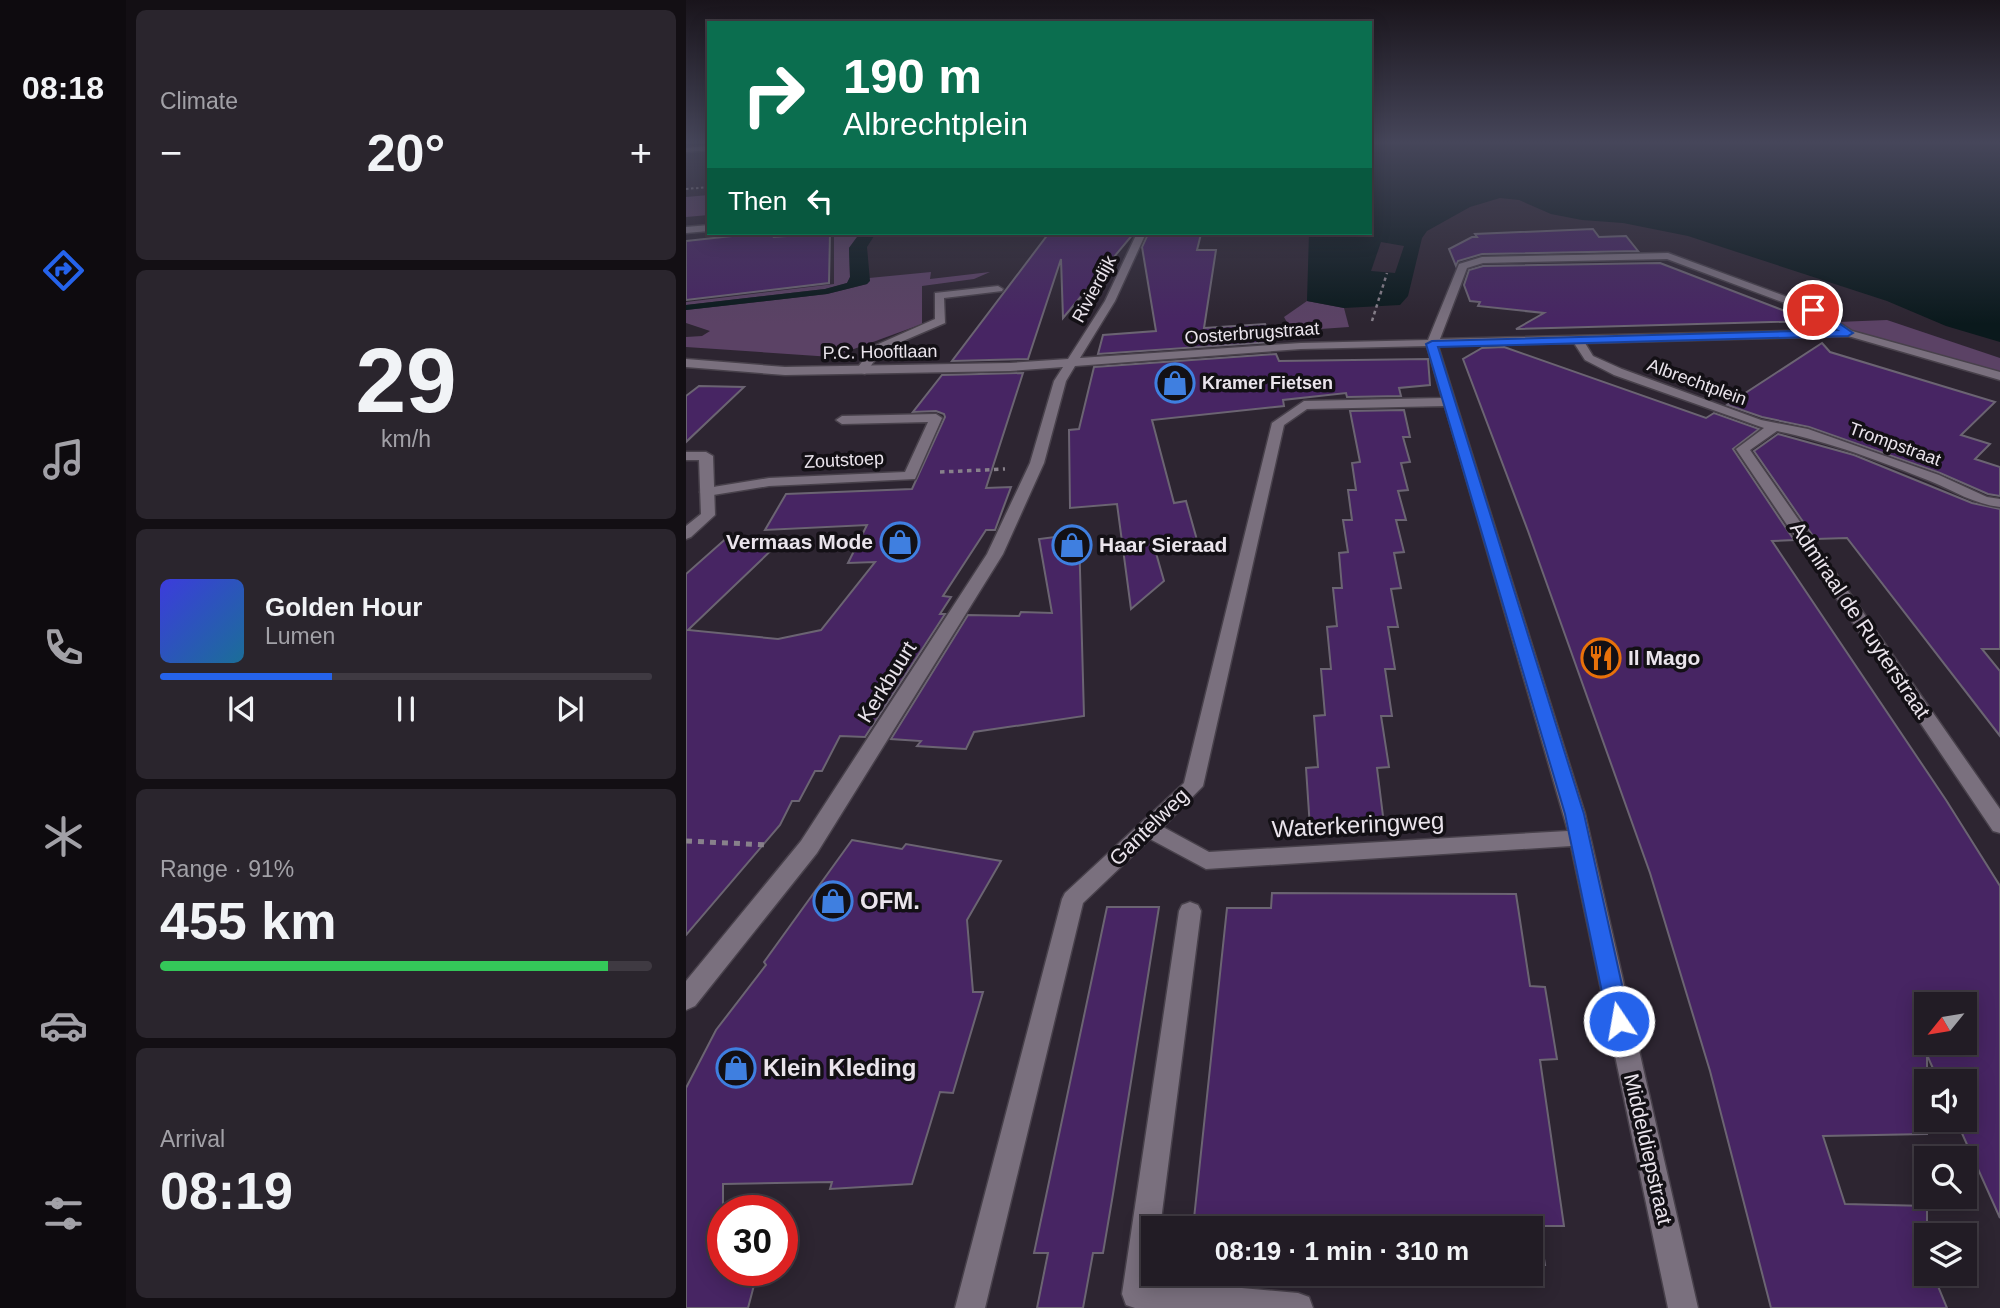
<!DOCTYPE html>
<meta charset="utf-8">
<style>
body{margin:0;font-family:Arial,sans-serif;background:#2a252d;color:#f1f3f6;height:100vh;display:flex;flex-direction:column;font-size:26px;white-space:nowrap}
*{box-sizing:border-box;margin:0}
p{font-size:23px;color:#a2a1a7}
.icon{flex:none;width:38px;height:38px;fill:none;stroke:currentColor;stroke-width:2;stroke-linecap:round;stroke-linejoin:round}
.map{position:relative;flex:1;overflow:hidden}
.panel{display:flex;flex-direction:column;gap:10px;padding:10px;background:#130f14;width:560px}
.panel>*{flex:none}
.top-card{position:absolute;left:21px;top:21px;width:665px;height:214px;border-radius:0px;box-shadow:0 4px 18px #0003,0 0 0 2px #3f3a42;background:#0b6e4f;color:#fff;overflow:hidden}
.needle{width:46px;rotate:240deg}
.tools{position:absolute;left:1228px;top:992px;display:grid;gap:14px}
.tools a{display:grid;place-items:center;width:63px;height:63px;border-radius:0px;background:#221c25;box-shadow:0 4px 18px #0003,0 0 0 2px #3f3a42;font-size:35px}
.speed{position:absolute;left:21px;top:1195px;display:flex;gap:14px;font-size:35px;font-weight:700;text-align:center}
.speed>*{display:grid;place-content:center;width:91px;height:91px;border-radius:50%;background:#221c25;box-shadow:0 4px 18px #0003,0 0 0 2px #3f3a42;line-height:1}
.speed .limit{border:10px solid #d22;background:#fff;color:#111}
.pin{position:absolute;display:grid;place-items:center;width:60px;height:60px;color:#fff;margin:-30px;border:4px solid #fff;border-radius:50%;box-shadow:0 2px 7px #0007}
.me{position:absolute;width:77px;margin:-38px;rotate:348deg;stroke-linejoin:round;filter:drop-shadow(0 0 5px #0008)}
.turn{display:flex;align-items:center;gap:24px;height:147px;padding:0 21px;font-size:32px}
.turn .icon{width:91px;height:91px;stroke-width:2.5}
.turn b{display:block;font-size:49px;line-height:60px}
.then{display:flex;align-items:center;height:66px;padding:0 21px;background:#0003;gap:14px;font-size:26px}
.big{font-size:52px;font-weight:700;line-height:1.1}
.panel .card{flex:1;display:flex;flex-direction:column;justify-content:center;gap:10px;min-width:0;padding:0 24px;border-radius:10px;background:#2a252d}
.panel .dial{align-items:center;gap:0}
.dial b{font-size:91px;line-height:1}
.song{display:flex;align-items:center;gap:21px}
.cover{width:84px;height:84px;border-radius:10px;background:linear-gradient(135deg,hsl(240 70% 55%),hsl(200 70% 35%))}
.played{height:7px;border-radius:4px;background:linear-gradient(90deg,#2563eb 35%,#3f3a42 35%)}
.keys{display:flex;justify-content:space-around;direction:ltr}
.heat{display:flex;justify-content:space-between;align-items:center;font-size:38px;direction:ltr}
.charge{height:10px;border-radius:5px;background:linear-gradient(90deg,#34c759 91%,#3f3a42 0)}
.trip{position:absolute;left:455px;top:1216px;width:402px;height:70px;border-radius:0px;background:#221c25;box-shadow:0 4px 18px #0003,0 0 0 2px #3f3a42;font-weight:700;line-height:70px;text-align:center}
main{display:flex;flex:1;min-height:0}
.menu{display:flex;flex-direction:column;width:126px;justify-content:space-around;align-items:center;background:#0e0b0f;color:#a2a1a7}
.menu .icon{width:49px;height:49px}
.menu .on{color:#2563eb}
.menu b{font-size:32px;color:#f1f3f6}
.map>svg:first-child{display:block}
.green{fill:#5b4265}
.water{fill:#0a191c}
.pier{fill:#2d2531}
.building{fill:#472563;stroke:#6b6472;stroke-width:2;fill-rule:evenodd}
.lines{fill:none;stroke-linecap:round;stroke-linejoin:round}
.lane-casing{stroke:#48414b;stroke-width:3}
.street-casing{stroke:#48414b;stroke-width:3}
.path-far3{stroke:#88818b;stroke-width:2;stroke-dasharray:2.5 2.5;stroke-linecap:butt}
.path-far2{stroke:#88818b;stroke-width:2.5;stroke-dasharray:3.5 3.5;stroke-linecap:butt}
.path-far1{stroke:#88818b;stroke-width:3.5;stroke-dasharray:4.5 4.5;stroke-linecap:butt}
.path{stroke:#88818b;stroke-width:5;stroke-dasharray:6 6;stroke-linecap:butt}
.lane{fill:#7a707e;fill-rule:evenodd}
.street{fill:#7a707e;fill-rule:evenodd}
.route{fill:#2563eb;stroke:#184099;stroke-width:2}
.labels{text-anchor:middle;stroke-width:7;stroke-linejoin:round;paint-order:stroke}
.far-street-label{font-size:18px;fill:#eae4ec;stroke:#131015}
.far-poi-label{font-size:18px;font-weight:bold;fill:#eae4ec;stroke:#131015;text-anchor:start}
.poi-label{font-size:21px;font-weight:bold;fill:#eae4ec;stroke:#131015;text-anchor:start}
.street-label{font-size:21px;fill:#eae4ec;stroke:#131015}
.near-street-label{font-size:24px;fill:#eae4ec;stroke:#131015}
.near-poi-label{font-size:24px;font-weight:bold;fill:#eae4ec;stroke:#131015;text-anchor:start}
</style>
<main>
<nav class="menu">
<b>08:18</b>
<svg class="icon on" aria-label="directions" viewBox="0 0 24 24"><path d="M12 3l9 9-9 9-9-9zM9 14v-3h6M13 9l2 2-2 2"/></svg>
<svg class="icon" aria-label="music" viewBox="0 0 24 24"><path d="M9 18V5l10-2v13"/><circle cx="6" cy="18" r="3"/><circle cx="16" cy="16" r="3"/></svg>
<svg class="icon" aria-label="phone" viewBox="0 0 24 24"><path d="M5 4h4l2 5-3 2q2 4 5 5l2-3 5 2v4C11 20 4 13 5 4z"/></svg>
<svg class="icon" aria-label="climate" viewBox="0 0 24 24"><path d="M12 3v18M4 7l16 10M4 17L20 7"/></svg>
<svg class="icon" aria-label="car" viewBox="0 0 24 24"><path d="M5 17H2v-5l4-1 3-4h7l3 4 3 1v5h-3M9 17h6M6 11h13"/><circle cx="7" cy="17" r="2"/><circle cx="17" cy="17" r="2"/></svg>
<svg class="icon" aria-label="filters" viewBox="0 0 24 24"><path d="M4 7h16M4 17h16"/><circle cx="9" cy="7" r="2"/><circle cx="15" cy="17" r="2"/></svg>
</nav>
<section class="panel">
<div class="card"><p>Climate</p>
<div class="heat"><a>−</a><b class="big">20°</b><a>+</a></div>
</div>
<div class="card dial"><b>29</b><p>km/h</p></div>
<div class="card">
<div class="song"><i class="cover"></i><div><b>Golden Hour</b><p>Lumen</p></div></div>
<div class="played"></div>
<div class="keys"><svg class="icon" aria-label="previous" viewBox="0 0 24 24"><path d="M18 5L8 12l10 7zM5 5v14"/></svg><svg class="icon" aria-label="pause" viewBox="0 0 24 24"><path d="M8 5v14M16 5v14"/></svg><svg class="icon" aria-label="next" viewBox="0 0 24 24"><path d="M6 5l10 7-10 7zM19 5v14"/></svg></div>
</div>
<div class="card"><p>Range · 91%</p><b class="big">455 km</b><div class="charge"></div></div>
<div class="card"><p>Arrival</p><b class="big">08:19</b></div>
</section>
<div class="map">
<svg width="1314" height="1308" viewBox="0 0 1314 1308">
<rect width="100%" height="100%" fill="#2d2531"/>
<!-- green -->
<g class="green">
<path d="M23,195V215L0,217V197Z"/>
<path d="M148,233H174L163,248L164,277L161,283L139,289L0,305V302L148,284Z"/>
<path d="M245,272L244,279L304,272L288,279L236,286V324L146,357L0,347V337L16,336L24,331L0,323V310L141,294L181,284L183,278Z"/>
<path d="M621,301L658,308L663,327L606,331L598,317Z"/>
<path d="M1201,320L1314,358V373L1163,330L1151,322Z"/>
</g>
<!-- water -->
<g class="water">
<path d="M684,141H1314V342L1260,326L1201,301L1002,236L937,223L896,220L865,214L833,200L814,198L784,207L741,231L736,238L722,296L714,305L658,308L621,301L623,233H684Z"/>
<path d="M174,233H190L181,247L184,281L181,284L141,294L0,310V305L139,289L161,283L164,277L163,248Z"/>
</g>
<!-- pier -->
<path class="pier" d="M695,242L718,246L709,273L685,271Z"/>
<!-- building -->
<g class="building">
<path d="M907,229L913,237L940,236L952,251L796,254L772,261L770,266L763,249L786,237H791L789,234Z"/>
<path d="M74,233H89L88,237L144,233L143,283L0,300V241Z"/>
<path d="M363,233H448L377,318L375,259L342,359L266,361Z"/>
<path d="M462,234H515L511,250H530L518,328L579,324L586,342L412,354L417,335L470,331L456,247Z"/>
<path d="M974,263L1125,321L830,329L858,313L792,306L794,302L784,301L778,285L783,270L797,266Z"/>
<path d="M1136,343L1144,352L1309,402L1275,435L1304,444L1289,459L1314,467V496L1302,494L1254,473L1123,427L1076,417L1041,405Z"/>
<path d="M818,347L1020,418L1028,413L1073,429L1047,449L1108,540L1086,541L1260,800L1314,886V1218L1270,1120H1279V1082H1253L1241,1055V1134L1137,1136L1159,1204L1241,1206V1274H1247L1261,1308H1085L1024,1071L964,873L842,531L777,359L796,348ZM1241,1004H1279V1043H1241Z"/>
<path d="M590,354L593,361L742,359L744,385L713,388L715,396L661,397L660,393L597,400L598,406L466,420L488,503L500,501L511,540L468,546L478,581L445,609L431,504L384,508L383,430L393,429L408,367Z"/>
<path d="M337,373L300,488L325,487L309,530H300L257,596L265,597L254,614H259L179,737L154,736L136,771H129L113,801H106L94,825L0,935V574L44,535L95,541L2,630L92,639L135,630L189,562L162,563L181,525L79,530L100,494L226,489L259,417L258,414L250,411L227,412L256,375Z"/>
<path d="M13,386L58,387L0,442V396Z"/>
<path d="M718,410L724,437H717L724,462L715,463L722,490L712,491L720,520H710L718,552L708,553L715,588L705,589L712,627H702L709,669H699L706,716H695L703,767L691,768L698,824L624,828L620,768L632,767L628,716L639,715L635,669H645L641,627L651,626L647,588H656L653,553L662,552L657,520H666L662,490H670L666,463L674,462L664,411Z"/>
<path d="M1092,434L1168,455L1286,503L1314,509V649H1296L1314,671V736L1161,538L1129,539L1068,451Z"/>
<path d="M393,534L398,716L288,732L280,749L231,746L235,741L205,739L282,615L333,616L335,612L366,613L353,539Z"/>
<path d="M166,840L216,849L220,844L315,861L281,920L287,992H297L267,1093L254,1092L226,1184L144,1189L146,1182L37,1184V1270H72L62,1308H0V1088L30,1030L80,965L78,962Z"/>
<path d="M586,893L830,894L844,986L859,987L871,1059L854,1060L878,1226H853L859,1265H845V1228H691V1216H621V1223L561,1221L560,1228H507L541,908H585Z"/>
<path d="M421,907H473L427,1194L417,1253H407L397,1308H351L362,1253H348Z"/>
<path d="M691,1274H800L801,1286L692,1285Z"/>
</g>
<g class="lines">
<!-- lane casing -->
<g class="lane-casing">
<g id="lane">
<path d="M312,286L317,289L316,291L258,298L259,323L196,350L179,374L169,371L188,346L249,319V293Z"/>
<path d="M250,414L256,418L229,479L83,486L21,496L14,492L21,488L83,478L219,472L242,422L156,424L150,420L156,416Z"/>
<path d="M504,902L512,905L515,911L474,1228H467L468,1280L612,1293L623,1297L627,1308H449L440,1305L436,1294L493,911L496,905Z"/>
</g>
</g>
<!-- street casing -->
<g class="street-casing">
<g id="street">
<path d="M23,146V150L0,152V148Z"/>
<path d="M23,225V231L0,233V227Z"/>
<path d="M451,233H460L429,301L394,358L615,343L742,340L773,264L796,257L982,253L1131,308L1166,331L1314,372V380L1162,336L899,343L907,356L936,369L1075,420L1122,429L1253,475L1301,497L1314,499V507C1288,504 1268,491 1244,481C1197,462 1141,441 1091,431L1064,450L1314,809V833L1307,831L1050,449L1078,428L928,375L899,360L888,343L752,346L899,814L1012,1308H982L885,846L520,869L464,839L397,903L299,1308H269L376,899L379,893L498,783L586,423L618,401L756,398L741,346L615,349L389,366L380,381L358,463L317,554L131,853L9,1006L0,1010V981L115,841L301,554L344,463L368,381L377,367L324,371L99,375L0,367V359L99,367L324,363L382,359L419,301ZM981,259L1123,312L1150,330L754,339L781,268L797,263ZM759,406L882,831L523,852L477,827L517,786L598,425L621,409Z"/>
<path d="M0,452H20L27,456L29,515L5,537L0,539V526L15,514L13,460H0Z"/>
</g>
</g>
<!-- path-far3 -->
<path class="path-far3" d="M0,189L23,187"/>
<!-- path-far2 -->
<path class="path-far2" d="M686,321L701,273"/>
<!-- path-far1 -->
<path class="path-far1" d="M254,472L319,469"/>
<!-- path -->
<path class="path" d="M0,841L83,845"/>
<!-- lane -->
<use href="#lane" class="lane"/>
<!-- street -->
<use href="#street" class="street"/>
</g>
<!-- sky -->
<linearGradient id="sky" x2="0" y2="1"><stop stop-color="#19141b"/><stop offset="0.44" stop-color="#46465a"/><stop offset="1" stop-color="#46465a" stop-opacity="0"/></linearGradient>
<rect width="1314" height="324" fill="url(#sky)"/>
<!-- route -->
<path class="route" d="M1124,308H1131L1167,333L1162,336L752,347L898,814L944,1021L941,1028L933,1031L925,1028L922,1021L879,814L740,344L746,341L1151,330L1124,312Z"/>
<!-- icons -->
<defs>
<g id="shop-ring" transform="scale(2.0125)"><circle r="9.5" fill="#131015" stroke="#3f7fe0" stroke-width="1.5"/><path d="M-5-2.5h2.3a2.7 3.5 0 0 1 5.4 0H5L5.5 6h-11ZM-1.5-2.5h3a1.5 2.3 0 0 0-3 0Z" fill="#3f7fe0"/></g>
<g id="restaurant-ring" transform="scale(2.0125)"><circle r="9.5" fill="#131015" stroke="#e8710a" stroke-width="1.5"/><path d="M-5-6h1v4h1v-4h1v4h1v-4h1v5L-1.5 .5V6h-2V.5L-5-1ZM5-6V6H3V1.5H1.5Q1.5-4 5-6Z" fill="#e8710a"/></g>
</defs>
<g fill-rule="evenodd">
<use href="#shop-ring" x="489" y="383"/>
<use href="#shop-ring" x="214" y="542"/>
<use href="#shop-ring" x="386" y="545"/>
<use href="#restaurant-ring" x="915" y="658"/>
<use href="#shop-ring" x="147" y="901"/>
<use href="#shop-ring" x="50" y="1068"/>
</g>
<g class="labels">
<!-- far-street labels -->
<g class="far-street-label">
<text transform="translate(408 289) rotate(-62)" y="6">Rivierdijk</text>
<text transform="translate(566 333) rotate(-4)" y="6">Oosterbrugstraat</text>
<text transform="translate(194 352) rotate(-1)" y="6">P.C. Hooftlaan</text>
<text transform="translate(1011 382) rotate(20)" y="6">Albrechtplein</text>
<text transform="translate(1209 444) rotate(20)" y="6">Trompstraat</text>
<text transform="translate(158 460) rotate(-3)" y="6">Zoutstoep</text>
</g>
<!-- far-poi labels -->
<g class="far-poi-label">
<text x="516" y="389">Kramer Fietsen</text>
</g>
<!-- poi labels -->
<g class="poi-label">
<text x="187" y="549" text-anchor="end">Vermaas Mode</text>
<text x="413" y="552">Haar Sieraad</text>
<text x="942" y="665">Il Mago</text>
</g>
<!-- street labels -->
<g class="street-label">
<text transform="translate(1174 620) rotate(56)" y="7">Admiraal de Ruyterstraat</text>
<text transform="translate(201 682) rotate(-58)" y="7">Kerkbuurt</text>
<text transform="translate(463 827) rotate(-44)" y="7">Gantelweg</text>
<text transform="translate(962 1149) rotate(77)" y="7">Middeldiepstraat</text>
</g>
<!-- near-street labels -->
<g class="near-street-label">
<text transform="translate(672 825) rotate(-3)" y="8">Waterkeringweg</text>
</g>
<!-- near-poi labels -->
<g class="near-poi-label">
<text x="174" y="909">OFM.</text>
<text x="77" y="1076">Klein Kleding</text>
</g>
</g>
</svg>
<div class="tools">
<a><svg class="needle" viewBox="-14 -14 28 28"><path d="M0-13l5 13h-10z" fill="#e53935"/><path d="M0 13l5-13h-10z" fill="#a2a1a7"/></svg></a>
<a><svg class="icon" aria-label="sound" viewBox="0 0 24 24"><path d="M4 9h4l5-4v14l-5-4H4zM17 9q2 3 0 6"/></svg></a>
<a><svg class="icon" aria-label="search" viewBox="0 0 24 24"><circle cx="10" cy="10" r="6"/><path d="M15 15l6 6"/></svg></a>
<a><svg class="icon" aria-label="layers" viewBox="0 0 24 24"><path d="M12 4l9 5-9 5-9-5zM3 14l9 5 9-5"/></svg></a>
</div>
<div class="speed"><div class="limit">30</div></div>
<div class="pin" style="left:1127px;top:310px;background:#d93025"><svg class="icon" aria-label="arrive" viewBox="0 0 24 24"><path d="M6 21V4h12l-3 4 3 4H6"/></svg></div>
<svg class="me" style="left:933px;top:1021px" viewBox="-20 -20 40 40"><circle r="17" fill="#2563eb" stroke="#fff" stroke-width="3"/><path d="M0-11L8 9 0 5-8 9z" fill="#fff"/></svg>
<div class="trip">08:19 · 1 min · 310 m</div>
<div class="top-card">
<div class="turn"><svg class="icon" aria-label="right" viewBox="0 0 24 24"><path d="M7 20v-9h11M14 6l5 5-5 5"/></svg><div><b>190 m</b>Albrechtplein</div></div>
<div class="then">Then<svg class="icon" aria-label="left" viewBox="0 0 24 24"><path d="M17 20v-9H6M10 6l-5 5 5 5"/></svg></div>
</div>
</div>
</main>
